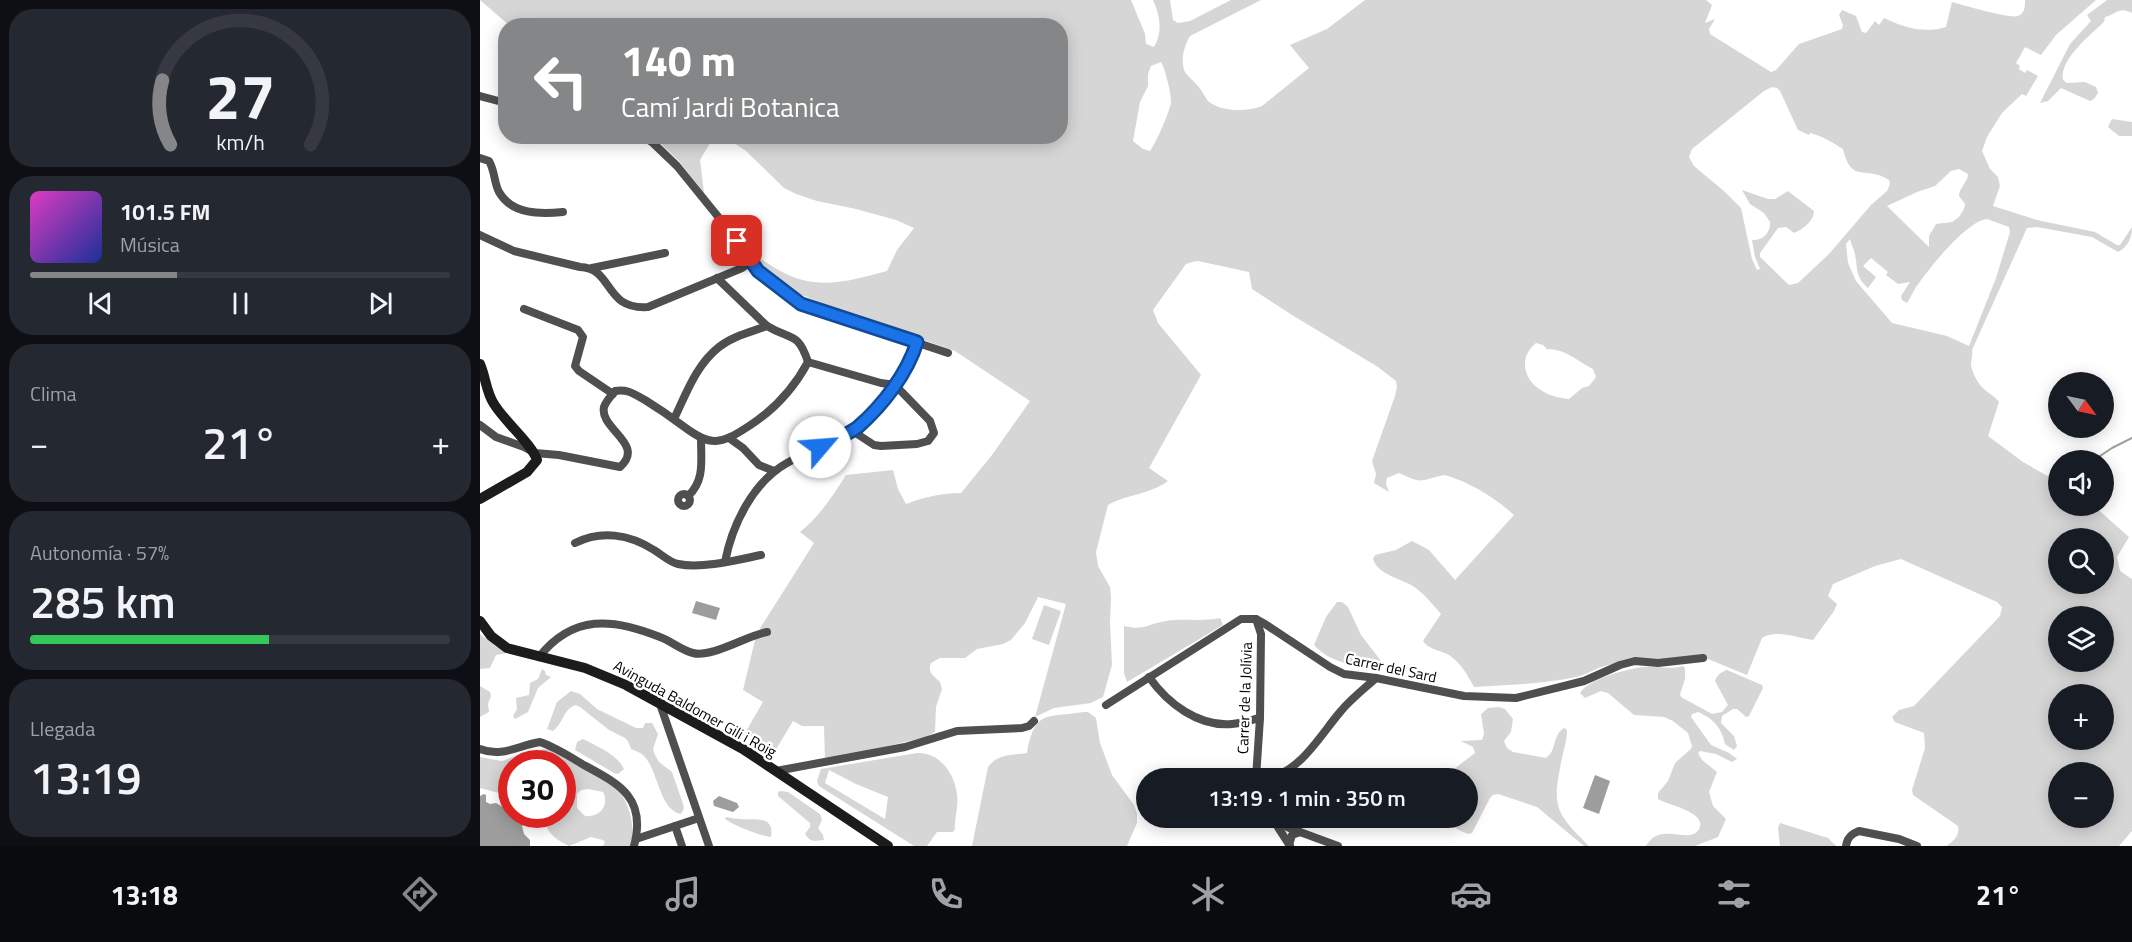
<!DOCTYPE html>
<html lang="es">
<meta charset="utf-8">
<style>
body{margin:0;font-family:"Titillium Web",sans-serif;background:#242831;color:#f1f3f6;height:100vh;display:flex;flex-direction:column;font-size:22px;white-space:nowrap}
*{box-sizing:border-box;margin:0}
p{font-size:20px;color:#9ea1a6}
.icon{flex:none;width:33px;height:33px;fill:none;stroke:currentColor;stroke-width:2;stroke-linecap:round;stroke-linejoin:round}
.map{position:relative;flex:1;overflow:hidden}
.sheet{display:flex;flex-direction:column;gap:9px;padding:9px;background:#0d0f14;width:480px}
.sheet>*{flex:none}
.guide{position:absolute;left:18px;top:18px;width:570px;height:126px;border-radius:24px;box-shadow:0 3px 15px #0003;background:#858687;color:#fff;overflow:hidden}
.needle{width:39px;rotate:123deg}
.fabs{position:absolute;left:1568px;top:372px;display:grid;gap:12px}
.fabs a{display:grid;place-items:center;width:66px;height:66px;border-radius:50%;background:#171b24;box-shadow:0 3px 15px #0003;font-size:30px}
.speed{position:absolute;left:18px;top:750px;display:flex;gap:12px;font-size:30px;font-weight:700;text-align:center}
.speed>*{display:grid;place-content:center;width:78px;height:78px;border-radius:50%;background:#171b24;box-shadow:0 3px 15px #0003;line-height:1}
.speed .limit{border:9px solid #d22;background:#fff;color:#111}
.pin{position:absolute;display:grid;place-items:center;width:51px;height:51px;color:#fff;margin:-26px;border-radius:12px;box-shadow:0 3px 9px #0006}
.me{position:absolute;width:66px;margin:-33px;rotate:63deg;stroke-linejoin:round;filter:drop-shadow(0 0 4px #0008)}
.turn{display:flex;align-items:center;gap:21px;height:126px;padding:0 24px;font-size:27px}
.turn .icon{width:78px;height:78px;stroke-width:2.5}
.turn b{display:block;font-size:42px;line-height:51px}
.big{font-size:45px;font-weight:600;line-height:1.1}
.sheet .widget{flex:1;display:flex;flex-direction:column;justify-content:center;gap:9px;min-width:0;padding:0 21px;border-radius:24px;background:#242831}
.sheet .dial{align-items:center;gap:0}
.dial svg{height:156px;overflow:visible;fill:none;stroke:#363941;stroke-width:7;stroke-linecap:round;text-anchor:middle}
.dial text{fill:#f1f3f6;stroke:none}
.song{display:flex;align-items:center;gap:18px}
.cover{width:72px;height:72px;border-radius:9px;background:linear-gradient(135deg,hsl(310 70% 55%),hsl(230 70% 35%))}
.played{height:6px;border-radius:3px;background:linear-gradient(90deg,#858687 35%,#363941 35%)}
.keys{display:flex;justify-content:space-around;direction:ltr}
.heat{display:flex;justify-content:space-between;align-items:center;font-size:33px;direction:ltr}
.charge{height:9px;border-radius:4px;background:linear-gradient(90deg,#34c759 57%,#363941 0)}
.trip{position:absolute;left:656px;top:768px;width:342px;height:60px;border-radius:30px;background:#171b24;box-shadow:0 3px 15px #0003;font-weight:600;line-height:60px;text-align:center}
.menu{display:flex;height:96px;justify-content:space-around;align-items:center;background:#090b0e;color:#9ea1a6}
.menu .icon{width:42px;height:42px}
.menu .current{color:#858687}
.menu b{font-size:27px;color:#f1f3f6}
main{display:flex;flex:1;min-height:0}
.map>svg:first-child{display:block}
.green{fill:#d6d6d6;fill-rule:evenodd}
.water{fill:#9d9d9d}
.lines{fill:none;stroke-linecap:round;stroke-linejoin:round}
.stream{stroke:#9d9d9d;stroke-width:2}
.street{stroke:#4f4f4f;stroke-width:8}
.secondary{stroke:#1c1c1c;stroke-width:10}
.route-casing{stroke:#114b97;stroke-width:15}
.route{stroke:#1a73e8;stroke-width:10}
.labels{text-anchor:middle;stroke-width:5;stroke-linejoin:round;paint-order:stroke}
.street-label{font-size:15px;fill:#000;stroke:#fff}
</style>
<main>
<section class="sheet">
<div class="widget dial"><svg viewBox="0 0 100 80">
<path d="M14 69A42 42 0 1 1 86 69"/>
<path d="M14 69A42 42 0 0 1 10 36" stroke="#858687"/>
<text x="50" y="56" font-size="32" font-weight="700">27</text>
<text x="50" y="72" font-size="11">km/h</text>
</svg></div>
<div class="widget">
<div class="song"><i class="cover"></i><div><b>101.5 FM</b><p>Música</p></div></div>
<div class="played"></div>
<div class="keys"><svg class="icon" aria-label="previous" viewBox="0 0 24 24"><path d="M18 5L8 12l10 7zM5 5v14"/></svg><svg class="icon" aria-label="pause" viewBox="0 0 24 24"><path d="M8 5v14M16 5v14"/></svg><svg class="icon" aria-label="next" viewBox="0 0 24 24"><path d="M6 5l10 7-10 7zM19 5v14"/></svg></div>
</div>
<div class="widget"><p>Clima</p>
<div class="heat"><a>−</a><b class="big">21°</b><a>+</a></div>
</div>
<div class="widget"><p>Autonomía · 57%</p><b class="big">285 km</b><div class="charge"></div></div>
<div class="widget"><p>Llegada</p><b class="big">13:19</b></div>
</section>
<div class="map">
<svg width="1652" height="846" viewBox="0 0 1652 846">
<rect width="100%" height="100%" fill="#fff"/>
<!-- green -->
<g class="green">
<path d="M0,0H651L665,34L666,44L674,47C683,32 680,15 673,0H690L693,20L698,23L710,21L751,0H781L710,36C704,46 700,61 705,72C708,77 714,81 718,86C722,90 724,96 728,101C741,112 767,112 782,106L829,68L810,45L847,29L885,0H1226L1232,5L1225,23L1235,19L1229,29L1230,34L1291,72L1296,70L1319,44L1362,29L1363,25L1359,15L1362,10L1376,16L1382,32L1386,33L1395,21L1399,25L1404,18C1422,27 1444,34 1466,27L1472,2C1483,5 1530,19 1538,16C1545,13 1545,7 1545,0H1616L1576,35L1561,55L1545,47L1536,63L1540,66L1539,69L1545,73L1547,70L1558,76L1546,96L1542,94L1522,113L1507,137L1502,151L1510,169L1518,177L1520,186L1513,206L1557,220L1615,232L1637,245H1640L1652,227C1652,237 1648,247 1638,252L1612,237L1557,227L1547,228L1492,350C1493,355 1491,359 1491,364C1491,370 1497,382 1501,386C1507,393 1514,395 1519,402L1508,436L1543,462L1578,482V506H1614L1649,537L1637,557L1640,571L1652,579V831L1639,846H1466C1474,841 1480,835 1478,826L1433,795L1432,790L1445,748L1444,733L1415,722L1412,717L1419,710L1434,706L1520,616L1522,607L1517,602L1421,559L1395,566L1353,584L1348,596L1357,604L1354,611L1333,640C1317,638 1296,629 1282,638L1267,675L1223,657L1140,665C1126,661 1110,674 1096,677C1062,684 1028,685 994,687C987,674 981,663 969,655C960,650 949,650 943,641L961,614C953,605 946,596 937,589C924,578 899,577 893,559L895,555L916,550L932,541L949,550L975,580L1034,515C1014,497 991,483 965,475C938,480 945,485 919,473L907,478L906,484L909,492L894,483L896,474L892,461L915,396L917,387L916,381L898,367L812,315L772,289L769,272L718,261L712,262L706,264L673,310L678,323L721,375L669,468L688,481C669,495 647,494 628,505L616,552L618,566L630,587L631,597L630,623L632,665L623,697L611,703L574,708L555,717L586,604L558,597L545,623L531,640L523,644L497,649L485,658H460L451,663C447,673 454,676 460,682L462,689L456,707L455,732L446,737L345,761L344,726H322L313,721L295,751L265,733L283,702L263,690L276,636L290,634L289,629L279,630L334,543L320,532C340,516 352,497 366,475L413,470L418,489L426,504C445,497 461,493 481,493L512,455L550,401L475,351L353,308L308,289L270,253C284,260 297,271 311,276C343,290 376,279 407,271L417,250L434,228L416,220L376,209L337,201L316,194L304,188L266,151L245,137L580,136V26H30ZM681,62C685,68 692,96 691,103C689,113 676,143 670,151L663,149L653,141L660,102L668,86V74L671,66ZM1292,87L1297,88L1300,91L1318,130L1329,135L1330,133C1342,136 1352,142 1363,149C1371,185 1387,165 1409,180L1410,184L1407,191L1391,205L1349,254L1318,283L1309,285L1280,257V253L1298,228L1306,227L1314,233C1322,230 1334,221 1334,211L1308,191L1295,199H1288L1262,190L1270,204L1284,213L1290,222C1291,232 1283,241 1272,240L1275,257L1280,269L1277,270L1272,259L1261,208L1245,192L1214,166L1209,157L1212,149L1284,91ZM1479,169L1488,174C1488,182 1479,188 1479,196L1485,204L1484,209L1479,217L1472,222L1456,224L1449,236V247L1407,206L1437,192L1455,186L1471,171ZM1507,219L1529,227L1530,232L1516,278L1489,346L1467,336L1412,323L1376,281L1368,263L1366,244L1370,239C1371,244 1374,249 1375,254C1378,270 1375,276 1388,288L1396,277L1383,266L1391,258L1408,272L1406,275L1418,284L1430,282L1421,296L1422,300L1427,303C1431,297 1434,289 1439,283C1451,266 1487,221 1507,219ZM1056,343L1063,345L1067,349C1086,349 1097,361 1113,369L1116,377L1109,386L1102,388L1089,399C1070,398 1044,386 1045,363C1045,355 1050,348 1056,343ZM1578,538H1623V584H1578ZM1578,616H1623V662H1578ZM1578,694H1623V740H1578ZM1578,772H1623V818H1578Z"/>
<path d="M1627,0H1652V13C1639,6 1637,14 1625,17L1624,22C1610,35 1579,60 1583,80L1587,83L1605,82L1616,87L1618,93L1614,99L1610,101L1581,88L1568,101L1560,103L1590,44L1611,21L1607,15Z"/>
<path d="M1632,119L1652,122V136H1639L1628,127Z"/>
<path d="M174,137H240L233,138L220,160L224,193L199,161Z"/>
<path d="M857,602H862L868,607L881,635L901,661V666L898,670C876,666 850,663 834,645L846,617Z"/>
<path d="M564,605L581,611L569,645L552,639Z"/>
<path d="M740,618L743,625L647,682L644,673V626C665,631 667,624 686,621C704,618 722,622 740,618Z"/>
<path d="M0,634L15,646L28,653L16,655L10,668L0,669Z"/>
<path d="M1203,666L1205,668V679L1200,694L1201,697L1232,714L1242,712L1248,705L1235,681C1237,675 1241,672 1247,670L1282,685L1283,688L1269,716L1266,717L1257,709H1253L1242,716L1241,723L1254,736L1257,746L1254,750L1245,744C1241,727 1234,719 1218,712L1212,714L1211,717L1231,745L1249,753L1257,759L1252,762L1236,754L1220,751L1218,753L1222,760L1237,772L1229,792L1233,806L1246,819L1238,837L1215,846H1166C1180,820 1210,846 1219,829C1228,812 1187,805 1178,799V793L1188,781L1195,763L1211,749L1212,746L1208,733L1193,721L1184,717L1154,715L1128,693L1121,691L1105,698L1100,693C1108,679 1149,668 1165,667C1178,666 1190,670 1203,666Z"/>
<path d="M62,669L65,671L66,675L71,677L58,688L48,712L35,719L33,716L37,709L36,698L49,695L50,683L58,679Z"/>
<path d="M0,686L10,692L11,696L8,704L9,712L0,717Z"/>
<path d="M91,691L100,694L117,709L156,728H163L165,723H172L178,734L173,749L175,755L179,762L192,772L203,804L204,808L201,814C178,809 179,770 163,755C160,752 155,751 151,749L148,741L145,738L129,730L100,707L95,705C82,711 85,721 73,731L67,729L77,702Z"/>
<path d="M1019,707L1025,709L1033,719L1031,732L1024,741L1027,748L1033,752L1066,758C1077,751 1072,735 1084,728L1087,730C1087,739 1084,749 1082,758C1072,806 1074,812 1109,846H1104L1057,807L1018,794L1013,795L1010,798L992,833L988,834C980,831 970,826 965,818H987V778H964L965,776L995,753L993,747L981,741L1002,740L1004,734L1001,714L1008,708Z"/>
<path d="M604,712H608L616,718L620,743L632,775L654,805L657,813V823L647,846H492L508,767C517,754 532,755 547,753C555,709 566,718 604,712Z"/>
<path d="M103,739C116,746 137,754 144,769L138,774L134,773L95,750L97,742Z"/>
<path d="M68,749L138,789C151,808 154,823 152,846H123L125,842L123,840L111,837L89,846C77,840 60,830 69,815L82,814V764H32L31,781L24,784L19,793L0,788V757L22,761L50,751ZM108,789L123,792C130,806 119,818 105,816L97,808V794L101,790Z"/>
<path d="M437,753C460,752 475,774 477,795C479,806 474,818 475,829L473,832H457L447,846H434L339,786L337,781L341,769ZM349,770L376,784L408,797L405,819L345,783Z"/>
<path d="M301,791L308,792L340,814L342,820L338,828L343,835L344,840L334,841L329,839L325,834L330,827V823L298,796V792Z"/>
<path d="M246,817C251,818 256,819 261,819C274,820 295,815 291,837C280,836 253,825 245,819Z"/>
<path d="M1300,823L1348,838L1356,846H1300L1298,828Z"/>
</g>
<!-- water -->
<g class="water">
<path d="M216,601L240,608L236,620L212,613Z"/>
<path d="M1115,775L1130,781L1119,814L1103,808Z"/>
<path d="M4,794L6,795V802L10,804L16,803L23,807L26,796H31L32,814L51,815L42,826L44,834L50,840V846H0V796Z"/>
<path d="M239,796L257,803L259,807L253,812L234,806L233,801Z"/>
</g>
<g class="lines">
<!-- stream -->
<path class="stream" d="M1614,460L1632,448L1652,438"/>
<!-- street -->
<g class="street">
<path d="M0,96L26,103"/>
<path d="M162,136L173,143L197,166L244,224L278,271L321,304L468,353"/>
<path d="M0,158L9,161C15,171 14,183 19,192C32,215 61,214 83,212"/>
<path d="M0,235L34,251L100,267C134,268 123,310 168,307L262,268L272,261"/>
<path d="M112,268L185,253"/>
<path d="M237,278L287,326"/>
<path d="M44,309L98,330L103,337L95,366L99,371L133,394"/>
<path d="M328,362L401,383L415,385L450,421L454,433L448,441L437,444L401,446L394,445L371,430"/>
<path d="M0,425L16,437L44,447L55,453L79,455L140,467C166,444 119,429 124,407C126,401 131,396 135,391C148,389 154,394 165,400C178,408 191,417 203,426C231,447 240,445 269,426C294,410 314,388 328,362C318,331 310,340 287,326C271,332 253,336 239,347C216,365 206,394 194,419"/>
<path d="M249,438L263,448L279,465L294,471"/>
<circle cx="204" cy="500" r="6"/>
<path d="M208,496C225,481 221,460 221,439"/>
<path d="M95,543C121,530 149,534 174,550C181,554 189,562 198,564C222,569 257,560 281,555"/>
<path d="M245,562C252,525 273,482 307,463C329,450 356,443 376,428C381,424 385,418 389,414C411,392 427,372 437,342"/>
<path d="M776,619L781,634L780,718L776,778"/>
<path d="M59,657C93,614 133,618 180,637C191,641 201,650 213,653C232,658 266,636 287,632"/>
<path d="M669,677C688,704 719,727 752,724C762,723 771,720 780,718"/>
<path d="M180,704L229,846"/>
<path d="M626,705L761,619H776L785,624L850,667L864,674L896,678L984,696L1036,698L1104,681L1140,665L1155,661L1178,663L1223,658"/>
<path d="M0,749C22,758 39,745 60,742C75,747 89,756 102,764C139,784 167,797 154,846"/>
<path d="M296,771L425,747L477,731L542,728L549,726L554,721"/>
<path d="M785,778C819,775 840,735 861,711C871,699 884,689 896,678"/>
<path d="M792,818L810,846"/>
<path d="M795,819L807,827L820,832"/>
<path d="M195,826L202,846"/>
<path d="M156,839L219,818"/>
<path d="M809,845L812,835L820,832L858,846"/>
<path d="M1366,846C1367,838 1371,834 1379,831L1419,839L1437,846"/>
</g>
<!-- secondary -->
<g class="secondary">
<path d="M0,364C6,378 6,392 14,404C25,422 52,444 57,460L47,472L0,499"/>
<path d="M0,621L11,636L27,648L105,668L146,685L263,749L408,846"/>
</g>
</g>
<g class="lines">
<!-- route casing -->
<g class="route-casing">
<path id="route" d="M257,241L278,271L321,304L437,342C427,374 403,405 378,427C367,435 352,441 340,447"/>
</g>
<!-- route -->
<use href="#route" class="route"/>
</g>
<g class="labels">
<!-- street labels -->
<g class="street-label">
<text transform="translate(911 668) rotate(12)" y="5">Carrer del Sard</text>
<text transform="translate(765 698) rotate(-88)" y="5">Carrer de la Jolívia</text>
<text transform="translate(215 709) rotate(29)" y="5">Avinguda Baldomer Gili i Roig</text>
</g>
</g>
</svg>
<div class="fabs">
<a><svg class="needle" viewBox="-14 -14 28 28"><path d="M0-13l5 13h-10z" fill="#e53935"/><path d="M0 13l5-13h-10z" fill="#9ea1a6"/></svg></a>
<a><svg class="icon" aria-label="sound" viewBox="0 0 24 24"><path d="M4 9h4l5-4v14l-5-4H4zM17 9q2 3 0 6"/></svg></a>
<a><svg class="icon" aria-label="search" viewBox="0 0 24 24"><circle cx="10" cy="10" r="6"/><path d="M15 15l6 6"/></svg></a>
<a><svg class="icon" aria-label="layers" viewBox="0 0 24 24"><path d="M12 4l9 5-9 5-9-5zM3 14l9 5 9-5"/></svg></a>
<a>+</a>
<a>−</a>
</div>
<div class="speed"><div class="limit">30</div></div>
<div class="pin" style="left:257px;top:241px;background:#d93025"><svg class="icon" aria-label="arrive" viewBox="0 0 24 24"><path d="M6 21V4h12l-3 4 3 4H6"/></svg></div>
<svg class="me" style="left:340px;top:447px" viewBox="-20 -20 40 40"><circle r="19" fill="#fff"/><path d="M0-13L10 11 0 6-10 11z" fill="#1a73e8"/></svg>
<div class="trip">13:19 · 1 min · 350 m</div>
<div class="guide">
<div class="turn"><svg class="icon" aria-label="left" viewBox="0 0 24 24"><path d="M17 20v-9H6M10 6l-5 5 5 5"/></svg><div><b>140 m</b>Camí Jardi Botanica</div></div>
</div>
</div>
</main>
<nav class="menu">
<b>13:18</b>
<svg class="icon current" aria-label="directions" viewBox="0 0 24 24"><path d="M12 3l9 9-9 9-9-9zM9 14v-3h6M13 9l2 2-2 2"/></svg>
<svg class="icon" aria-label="music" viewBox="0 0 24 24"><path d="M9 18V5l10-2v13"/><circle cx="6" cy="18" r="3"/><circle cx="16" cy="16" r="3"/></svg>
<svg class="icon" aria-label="phone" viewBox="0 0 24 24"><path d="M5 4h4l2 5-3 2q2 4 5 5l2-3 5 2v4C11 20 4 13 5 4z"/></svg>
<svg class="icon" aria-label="climate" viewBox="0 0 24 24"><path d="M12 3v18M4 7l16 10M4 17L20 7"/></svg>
<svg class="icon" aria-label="car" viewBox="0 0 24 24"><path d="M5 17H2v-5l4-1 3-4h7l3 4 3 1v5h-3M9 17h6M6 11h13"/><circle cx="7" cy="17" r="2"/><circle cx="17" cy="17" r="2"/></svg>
<svg class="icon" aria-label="filters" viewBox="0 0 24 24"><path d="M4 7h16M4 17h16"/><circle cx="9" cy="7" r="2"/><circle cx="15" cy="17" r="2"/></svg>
<b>21°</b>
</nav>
